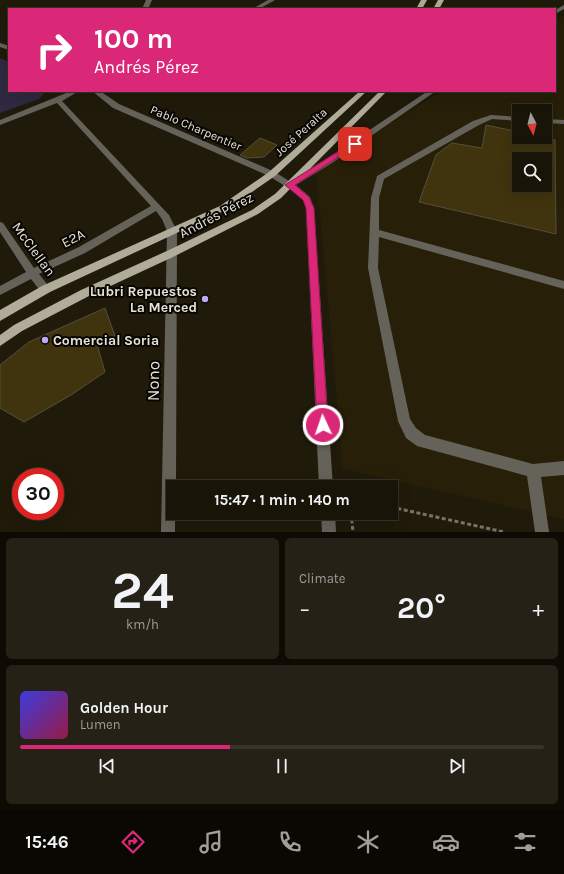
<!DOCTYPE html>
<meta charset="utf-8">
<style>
body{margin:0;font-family:Karla,sans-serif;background:#252116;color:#f1f3f6;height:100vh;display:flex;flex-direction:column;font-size:15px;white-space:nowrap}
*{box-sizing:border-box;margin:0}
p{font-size:13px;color:#9f9e9c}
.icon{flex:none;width:22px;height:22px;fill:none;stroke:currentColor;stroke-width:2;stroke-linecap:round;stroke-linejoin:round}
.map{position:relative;height:532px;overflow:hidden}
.drawer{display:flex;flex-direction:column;gap:6px;padding:6px;background:#0d0b04;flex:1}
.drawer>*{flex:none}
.banner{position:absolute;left:8px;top:8px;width:548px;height:84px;border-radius:0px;box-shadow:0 4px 16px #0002,0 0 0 1px #363329;background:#db2777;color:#fff;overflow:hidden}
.needle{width:26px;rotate:173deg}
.controls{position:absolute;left:512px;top:104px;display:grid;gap:8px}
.controls a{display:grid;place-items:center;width:40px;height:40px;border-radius:0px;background:#181408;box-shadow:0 4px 16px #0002,0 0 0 1px #363329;font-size:20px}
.speed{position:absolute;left:12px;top:468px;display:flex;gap:8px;font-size:20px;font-weight:700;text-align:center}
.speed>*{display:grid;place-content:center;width:52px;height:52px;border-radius:50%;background:#181408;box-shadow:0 4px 16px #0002,0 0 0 1px #363329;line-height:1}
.speed .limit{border:6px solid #d22;background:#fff;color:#111}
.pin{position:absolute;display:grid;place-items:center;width:34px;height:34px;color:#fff;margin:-17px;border-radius:8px;box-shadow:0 2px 6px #0006}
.me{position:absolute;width:44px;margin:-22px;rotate:357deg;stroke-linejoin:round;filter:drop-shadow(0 0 3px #0008)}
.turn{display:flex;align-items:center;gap:14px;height:84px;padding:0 20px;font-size:18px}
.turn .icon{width:52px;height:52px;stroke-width:2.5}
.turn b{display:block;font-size:28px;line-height:34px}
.big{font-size:30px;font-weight:700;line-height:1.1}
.drawer .card{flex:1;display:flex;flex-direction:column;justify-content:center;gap:6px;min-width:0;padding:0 14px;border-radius:6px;background:#252116}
.drawer .dial{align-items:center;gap:0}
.dial b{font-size:52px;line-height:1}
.song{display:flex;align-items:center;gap:12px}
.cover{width:48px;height:48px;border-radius:6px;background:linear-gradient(135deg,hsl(240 70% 55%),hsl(340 70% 35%))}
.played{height:4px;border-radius:2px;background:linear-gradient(90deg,#db2777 40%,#363329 40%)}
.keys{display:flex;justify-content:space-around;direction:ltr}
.heat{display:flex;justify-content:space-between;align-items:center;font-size:22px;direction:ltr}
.drawer .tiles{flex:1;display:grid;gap:6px;grid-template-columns:1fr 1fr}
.card:last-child{grid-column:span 2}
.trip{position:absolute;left:166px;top:480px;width:232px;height:40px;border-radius:0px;background:#181408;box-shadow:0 4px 16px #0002,0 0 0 1px #363329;font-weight:700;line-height:40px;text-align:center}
.menu{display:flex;height:64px;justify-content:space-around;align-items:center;background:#0a0803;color:#9f9e9c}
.menu .icon{width:28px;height:28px}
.menu .selected{color:#db2777}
.menu b{font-size:18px;color:#f1f3f6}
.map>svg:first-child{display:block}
.built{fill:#271f08;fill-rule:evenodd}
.green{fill:#2f2941}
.building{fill:#40340e;stroke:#554f3d;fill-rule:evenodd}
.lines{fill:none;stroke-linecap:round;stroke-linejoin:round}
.path{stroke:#787365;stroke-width:3;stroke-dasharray:4 2.5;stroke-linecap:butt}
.minor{fill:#65625a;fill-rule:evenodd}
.major{fill:#b1ab9a;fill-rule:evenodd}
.route{fill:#db2777;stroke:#8e194d}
.poi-dot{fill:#bda9f5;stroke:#070602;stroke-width:1.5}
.labels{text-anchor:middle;stroke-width:4;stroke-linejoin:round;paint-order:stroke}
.far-street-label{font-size:12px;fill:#e7e3d8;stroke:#070602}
.street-label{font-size:14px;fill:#e7e3d8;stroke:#070602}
.poi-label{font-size:14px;font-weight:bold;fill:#e7e3d8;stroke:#070602;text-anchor:end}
.near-street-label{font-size:17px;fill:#e7e3d8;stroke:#070602}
</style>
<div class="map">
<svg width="564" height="532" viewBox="0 0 564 532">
<rect width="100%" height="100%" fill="#201a0a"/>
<!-- built -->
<path class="built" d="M564,15V519L343,469L316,170L442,91H555V21ZM519,111H545V137H519ZM519,159H545V185H519Z"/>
<!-- green -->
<path class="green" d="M0,58L9,62V91H46L39,99L0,113Z"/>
<!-- building -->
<g class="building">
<path d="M486,125L519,132V137H541L555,140L556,234L419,202L436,155L452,143L482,148ZM519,159H545V185H519Z"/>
<path d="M260,138L277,145L264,157L247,158L240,155Z"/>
<path d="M105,308L115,336L97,344L105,372L71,395L24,422L0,408V365L29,342Z"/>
</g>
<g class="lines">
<!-- path -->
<g class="path">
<path d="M391,507L504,532"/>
<path d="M351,513L353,532"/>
</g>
<!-- minor -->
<g class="minor">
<path d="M146,0H152L148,9H142Z"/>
<path d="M268,0H275L259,9H252Z"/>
<path d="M564,5V9L555,14V10Z"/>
<path d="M0,43L9,46V50L0,47Z"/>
<path d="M71,91H79L62,101L169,215L177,231L176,487H173V513H175V532H161L167,231L162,219L156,211L85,253L39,274L51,289L50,292C41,295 36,285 31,279L0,295V286L26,272L0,232V222L3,223L34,268L79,247L151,206L57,103L0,125V120Z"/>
<path d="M92,91H100L119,104L275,172L289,181L326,159L428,91H436L332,163L296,185L310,197L314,208L333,487H319L306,208L303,200L296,193L269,176L113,108Z"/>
<path d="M491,115L519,117V121L492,119L479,125L384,179L379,198V230L564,281V289L379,237L378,268L410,419L416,428L425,435L533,464L564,461V475L541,477L549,532H535L527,476L417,446L406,438L398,421L368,268L371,198L377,176L473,121Z"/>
<path d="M545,119L564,120V124L545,123Z"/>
<path d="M321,513H335L336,532H322Z"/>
</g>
<!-- major -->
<g class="major">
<path d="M421,0H427L422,9H416Z"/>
<path d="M438,0H444L439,9H433Z"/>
<path d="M360,91H367L275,176L226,210L50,292L0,321V310L42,286L220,206L269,172Z"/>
<path d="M380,91H387L281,198L258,214L175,256L89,296L22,331L0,346V335L14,325L81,290L169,250L252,210L275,194Z"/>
</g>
</g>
<!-- route -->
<path class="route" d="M355,141L358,144L357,145L295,185L309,197L314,208L328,425L327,429L323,431L318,429L317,425L306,208L303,200L285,185Z"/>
<!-- markers -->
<g class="poi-dot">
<circle cx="205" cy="299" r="4"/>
<circle cx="45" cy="340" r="4"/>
</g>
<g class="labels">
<!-- far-street labels -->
<g class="far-street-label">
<text transform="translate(196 128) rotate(23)" y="4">Pablo Charpentier</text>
<text transform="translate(301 132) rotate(-42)" y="4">José Peralta</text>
</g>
<!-- street labels -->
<g class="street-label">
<text transform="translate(216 215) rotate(-28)" y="5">Andrés Pérez</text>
<text transform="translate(73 238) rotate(-27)" y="5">E2A</text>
<text transform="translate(34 249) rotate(54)" y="5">McClellan</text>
</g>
<!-- poi labels -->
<g class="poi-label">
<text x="197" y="296">Lubri Repuestos<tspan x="197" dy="16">La Merced</tspan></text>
<text x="53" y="345" text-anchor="start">Comercial Soria</text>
</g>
<!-- near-street labels -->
<g class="near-street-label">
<text transform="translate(153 381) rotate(-89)" y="6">Nono</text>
</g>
</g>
</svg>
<div class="controls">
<a><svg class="needle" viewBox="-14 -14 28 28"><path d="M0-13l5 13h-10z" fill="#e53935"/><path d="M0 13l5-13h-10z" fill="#9f9e9c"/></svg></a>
<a><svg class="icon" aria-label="search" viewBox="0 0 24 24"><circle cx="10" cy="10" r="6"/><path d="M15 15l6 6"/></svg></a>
</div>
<div class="speed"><div class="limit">30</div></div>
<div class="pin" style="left:355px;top:144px;background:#d93025"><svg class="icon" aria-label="arrive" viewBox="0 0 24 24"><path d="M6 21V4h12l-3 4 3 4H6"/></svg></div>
<svg class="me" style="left:323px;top:425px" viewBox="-20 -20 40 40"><circle r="17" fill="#db2777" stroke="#fff" stroke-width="3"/><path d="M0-11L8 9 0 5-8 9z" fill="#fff"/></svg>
<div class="trip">15:47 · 1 min · 140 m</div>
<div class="banner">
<div class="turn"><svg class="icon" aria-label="right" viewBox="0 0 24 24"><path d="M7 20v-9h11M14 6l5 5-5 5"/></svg><div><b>100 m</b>Andrés Pérez</div></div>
</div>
</div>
<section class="drawer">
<div class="tiles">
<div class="card dial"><b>24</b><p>km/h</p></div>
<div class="card"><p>Climate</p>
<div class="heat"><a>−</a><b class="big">20°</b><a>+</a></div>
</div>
<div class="card">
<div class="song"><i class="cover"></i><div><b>Golden Hour</b><p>Lumen</p></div></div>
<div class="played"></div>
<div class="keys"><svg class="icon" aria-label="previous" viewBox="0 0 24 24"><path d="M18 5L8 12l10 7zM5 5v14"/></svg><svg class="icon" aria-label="pause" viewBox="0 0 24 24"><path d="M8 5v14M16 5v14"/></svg><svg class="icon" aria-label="next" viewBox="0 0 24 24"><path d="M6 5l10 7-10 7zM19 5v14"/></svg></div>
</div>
</div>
</section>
<nav class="menu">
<b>15:46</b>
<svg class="icon selected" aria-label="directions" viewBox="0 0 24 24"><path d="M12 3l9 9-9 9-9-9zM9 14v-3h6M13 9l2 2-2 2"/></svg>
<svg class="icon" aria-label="music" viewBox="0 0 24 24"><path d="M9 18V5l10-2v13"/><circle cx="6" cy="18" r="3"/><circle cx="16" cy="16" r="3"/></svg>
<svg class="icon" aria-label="phone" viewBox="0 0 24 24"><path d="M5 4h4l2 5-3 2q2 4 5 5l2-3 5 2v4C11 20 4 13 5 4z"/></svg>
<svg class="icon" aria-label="climate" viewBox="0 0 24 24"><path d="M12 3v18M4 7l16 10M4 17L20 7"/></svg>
<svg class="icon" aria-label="car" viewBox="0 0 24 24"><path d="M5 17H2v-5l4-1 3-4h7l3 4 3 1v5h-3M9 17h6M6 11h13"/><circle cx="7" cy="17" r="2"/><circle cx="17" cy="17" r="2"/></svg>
<svg class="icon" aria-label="filters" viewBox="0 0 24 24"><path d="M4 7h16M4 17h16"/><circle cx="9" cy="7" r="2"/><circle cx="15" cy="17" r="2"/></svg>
</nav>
